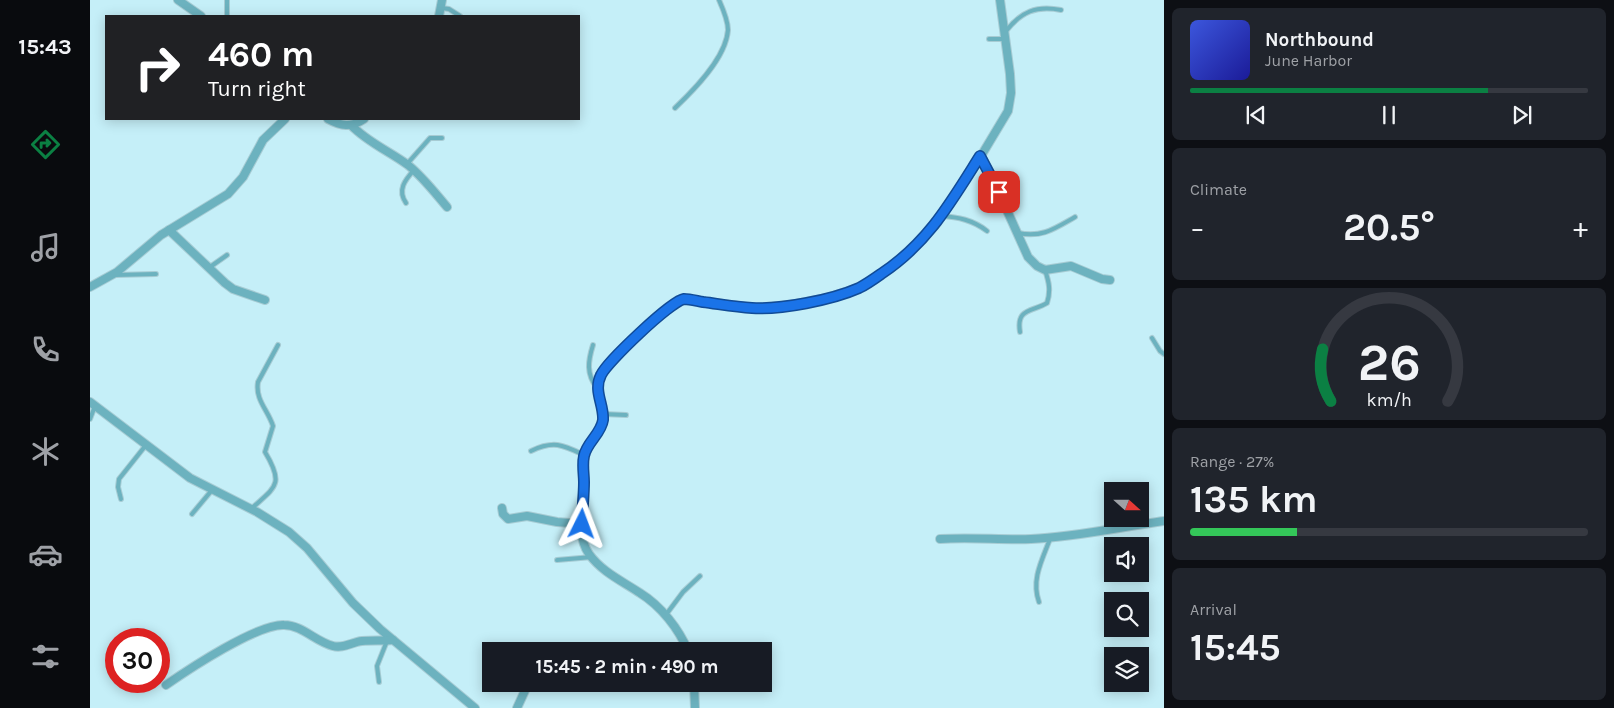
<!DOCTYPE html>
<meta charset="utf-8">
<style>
body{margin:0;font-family:Karla,sans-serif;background:#20242c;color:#f1f3f6;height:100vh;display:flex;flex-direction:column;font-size:19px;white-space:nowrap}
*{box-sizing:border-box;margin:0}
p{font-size:16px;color:#9ea1a6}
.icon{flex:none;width:28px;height:28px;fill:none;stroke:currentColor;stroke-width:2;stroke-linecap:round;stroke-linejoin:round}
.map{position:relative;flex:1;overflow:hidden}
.panel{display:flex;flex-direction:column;gap:8px;padding:8px;background:#0d0f14;width:450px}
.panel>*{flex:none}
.hud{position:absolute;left:15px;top:15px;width:475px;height:105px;border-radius:0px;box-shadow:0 2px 12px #0003;background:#202124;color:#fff;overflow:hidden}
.needle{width:32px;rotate:111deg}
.controls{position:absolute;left:1014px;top:482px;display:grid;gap:10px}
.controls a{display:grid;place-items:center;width:45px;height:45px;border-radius:0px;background:#171b24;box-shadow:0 2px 12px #0003;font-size:25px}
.speed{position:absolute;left:15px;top:628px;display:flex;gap:10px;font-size:25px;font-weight:700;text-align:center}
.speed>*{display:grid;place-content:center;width:65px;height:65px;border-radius:50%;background:#171b24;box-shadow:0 2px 12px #0003;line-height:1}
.speed .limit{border:8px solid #d22;background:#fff;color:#111}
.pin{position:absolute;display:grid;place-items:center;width:42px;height:42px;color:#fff;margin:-21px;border-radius:10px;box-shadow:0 2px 8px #0006}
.me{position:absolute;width:55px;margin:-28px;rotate:3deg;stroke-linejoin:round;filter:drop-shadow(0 0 4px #0008)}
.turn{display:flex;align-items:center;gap:18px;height:105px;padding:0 20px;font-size:22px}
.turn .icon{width:65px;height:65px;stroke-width:2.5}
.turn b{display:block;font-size:35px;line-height:42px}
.big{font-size:38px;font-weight:700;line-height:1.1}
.panel .widget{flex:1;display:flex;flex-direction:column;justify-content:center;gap:8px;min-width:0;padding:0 18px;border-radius:8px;background:#20242c}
.panel .dial{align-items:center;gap:0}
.dial svg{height:130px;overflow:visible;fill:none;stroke:#363941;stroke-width:7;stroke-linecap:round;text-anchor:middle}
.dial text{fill:#f1f3f6;stroke:none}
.song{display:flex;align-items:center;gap:15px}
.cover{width:60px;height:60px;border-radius:8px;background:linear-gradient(135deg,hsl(230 70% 55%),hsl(240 70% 35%))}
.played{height:5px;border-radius:2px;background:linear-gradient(90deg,#0b8043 75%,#363941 75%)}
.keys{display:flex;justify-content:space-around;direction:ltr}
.heat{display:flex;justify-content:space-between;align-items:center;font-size:28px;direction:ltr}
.charge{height:8px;border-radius:4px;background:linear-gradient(90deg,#34c759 27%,#363941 0)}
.trip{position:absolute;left:392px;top:642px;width:290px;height:50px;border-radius:0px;background:#171b24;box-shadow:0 2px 12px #0003;font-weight:700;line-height:50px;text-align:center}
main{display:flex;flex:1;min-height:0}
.menu{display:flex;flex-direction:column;width:90px;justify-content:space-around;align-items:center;background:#090b0e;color:#9ea1a6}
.menu .icon{width:35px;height:35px}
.menu .selected{color:#0b8043}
.menu b{font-size:22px;color:#f1f3f6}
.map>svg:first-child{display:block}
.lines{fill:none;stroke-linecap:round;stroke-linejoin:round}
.lane-casing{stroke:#a7ccd4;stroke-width:6}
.street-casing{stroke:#a7ccd4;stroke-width:10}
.lane{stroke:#6cb2bf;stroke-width:4}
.street{stroke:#6cb2bf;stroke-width:8}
.route-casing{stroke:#114b97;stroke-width:12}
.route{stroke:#1a73e8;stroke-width:9}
</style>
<main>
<nav class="menu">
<b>15:43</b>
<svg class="icon selected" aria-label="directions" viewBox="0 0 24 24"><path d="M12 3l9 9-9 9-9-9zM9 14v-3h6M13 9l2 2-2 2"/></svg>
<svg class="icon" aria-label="music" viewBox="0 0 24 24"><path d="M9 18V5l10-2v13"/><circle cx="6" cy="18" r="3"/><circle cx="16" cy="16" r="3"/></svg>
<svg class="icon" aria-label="phone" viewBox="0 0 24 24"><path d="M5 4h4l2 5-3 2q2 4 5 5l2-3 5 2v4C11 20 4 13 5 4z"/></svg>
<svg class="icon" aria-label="climate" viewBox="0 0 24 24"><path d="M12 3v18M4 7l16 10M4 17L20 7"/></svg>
<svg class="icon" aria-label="car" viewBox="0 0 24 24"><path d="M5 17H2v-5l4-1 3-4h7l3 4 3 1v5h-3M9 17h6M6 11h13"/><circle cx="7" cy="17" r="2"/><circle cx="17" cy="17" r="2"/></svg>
<svg class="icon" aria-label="filters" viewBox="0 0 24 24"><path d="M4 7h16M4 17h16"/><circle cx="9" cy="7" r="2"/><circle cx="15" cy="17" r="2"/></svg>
</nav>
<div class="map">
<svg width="1074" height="708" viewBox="0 0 1074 708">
<rect width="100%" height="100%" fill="#c5eff8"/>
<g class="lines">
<!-- lane casing -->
<g class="lane-casing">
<g id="lane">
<path d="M137,0V16"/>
<path d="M352,8L359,9L370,16"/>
<path d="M916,31C931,12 946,5 971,10"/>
<path d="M899,39H915"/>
<path d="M585,108C604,90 636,58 638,30C638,20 633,9 629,0"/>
<path d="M317,164L340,138H352"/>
<path d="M316,203C307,190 315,180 324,170"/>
<path d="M851,216C868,217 883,220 897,231"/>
<path d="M928,233C952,238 964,229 985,217"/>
<path d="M120,267L137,255"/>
<path d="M25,275L66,274"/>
<path d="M930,332C926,308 942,312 957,303C961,291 959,282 955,270"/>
<path d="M1062,338L1070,351L1074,354"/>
<path d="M503,345C498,361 496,374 507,388"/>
<path d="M513,414L536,415"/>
<path d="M0,419L5,406"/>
<path d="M441,451C464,440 473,445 494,455"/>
<path d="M31,499L28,487L29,479L56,445"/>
<path d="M161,509C185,487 195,485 175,452L183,426C178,410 165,400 168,382L188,345"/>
<path d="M102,514L122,490"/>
<path d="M467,560L502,557"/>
<path d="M949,602C941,580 952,560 960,539"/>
<path d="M575,616L593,592L610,576"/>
<path d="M289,682L287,666L297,641"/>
</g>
</g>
<!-- street casing -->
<g class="street-casing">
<g id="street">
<path d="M88,0L111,16"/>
<path d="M349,16L352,0"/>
<path d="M238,119C251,126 261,128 274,119"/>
<path d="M261,125C277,142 299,151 318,165C333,177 345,193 357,207"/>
<path d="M891,156L901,175L938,257L947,266L955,270L981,266L1012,279L1020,280"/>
<path d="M79,230L135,283L143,289L175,300"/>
<path d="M0,287L27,272L71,235L138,194L153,177L173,140L195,119"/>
<path d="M0,402L100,478L167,512L199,532L217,548L263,603L290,629L385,708"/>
<path d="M412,508L413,514L418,519L437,516L467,522L492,524"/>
<path d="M850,539C880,537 911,540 941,539C986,537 1030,527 1074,521"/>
<path d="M598,651C589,629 571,606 550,593C532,581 512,572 499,554C485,534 494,505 494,483C494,473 491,462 495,453C500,441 511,433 513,420C514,404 503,391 511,375C520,356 572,312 591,300L595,299L664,308L701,305L737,298L771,287L801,268L828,244L847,223L891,156L918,111L921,93L920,74L910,0"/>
<path d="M604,684L605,708"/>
<path d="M76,685C99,669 167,624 194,625C212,625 226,642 243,646C253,649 262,642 272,641C282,640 293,641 303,640"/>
<path d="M427,708L438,684"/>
</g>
</g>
<!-- lane -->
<use href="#lane" class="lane"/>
<!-- street -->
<use href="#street" class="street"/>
</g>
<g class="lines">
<!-- route casing -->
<g class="route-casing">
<path id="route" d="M492,524C492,510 494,496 494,482C494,474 492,465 494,456C497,442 511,434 513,420C514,404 503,391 511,375C517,362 581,301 594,299C600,299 607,301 613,302C629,304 645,307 662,308C690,310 742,300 769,288C777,284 784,279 791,274C838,243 861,202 890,156L909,192"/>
</g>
<!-- route -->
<use href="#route" class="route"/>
</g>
</svg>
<div class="controls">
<a><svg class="needle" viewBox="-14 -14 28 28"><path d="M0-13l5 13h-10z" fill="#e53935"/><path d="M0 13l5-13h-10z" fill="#9ea1a6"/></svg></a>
<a><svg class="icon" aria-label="sound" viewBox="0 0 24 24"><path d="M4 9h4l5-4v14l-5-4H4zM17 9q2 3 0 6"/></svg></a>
<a><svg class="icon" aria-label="search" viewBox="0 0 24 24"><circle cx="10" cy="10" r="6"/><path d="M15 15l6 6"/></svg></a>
<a><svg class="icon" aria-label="layers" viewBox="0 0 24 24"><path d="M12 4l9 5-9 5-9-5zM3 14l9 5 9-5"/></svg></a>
</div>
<div class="speed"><div class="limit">30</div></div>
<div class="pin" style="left:909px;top:192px;background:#d93025"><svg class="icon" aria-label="arrive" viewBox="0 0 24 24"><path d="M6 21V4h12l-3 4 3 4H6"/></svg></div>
<svg class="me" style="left:492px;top:524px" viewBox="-20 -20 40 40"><path d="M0-17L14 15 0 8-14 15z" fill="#1a73e8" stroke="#fff" stroke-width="4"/></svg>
<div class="trip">15:45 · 2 min · 490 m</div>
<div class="hud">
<div class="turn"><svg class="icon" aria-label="right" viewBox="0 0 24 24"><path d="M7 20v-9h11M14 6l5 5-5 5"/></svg><div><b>460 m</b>Turn right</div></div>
</div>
</div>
<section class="panel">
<div class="widget">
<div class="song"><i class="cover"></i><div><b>Northbound</b><p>June Harbor</p></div></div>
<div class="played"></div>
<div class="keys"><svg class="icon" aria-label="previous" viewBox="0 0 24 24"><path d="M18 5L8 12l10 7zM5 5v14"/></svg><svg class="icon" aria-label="pause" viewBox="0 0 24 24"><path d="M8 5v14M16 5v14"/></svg><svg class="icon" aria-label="next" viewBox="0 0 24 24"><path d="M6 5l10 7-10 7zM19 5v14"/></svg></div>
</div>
<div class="widget"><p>Climate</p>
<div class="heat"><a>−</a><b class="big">20.5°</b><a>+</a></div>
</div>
<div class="widget dial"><svg viewBox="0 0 100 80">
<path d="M14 69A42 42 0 1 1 86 69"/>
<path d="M14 69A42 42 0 0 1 9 37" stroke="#0b8043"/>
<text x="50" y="56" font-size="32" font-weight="700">26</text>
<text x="50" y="72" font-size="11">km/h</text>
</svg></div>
<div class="widget"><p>Range · 27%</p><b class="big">135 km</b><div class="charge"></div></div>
<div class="widget"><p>Arrival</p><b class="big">15:45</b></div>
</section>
</main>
